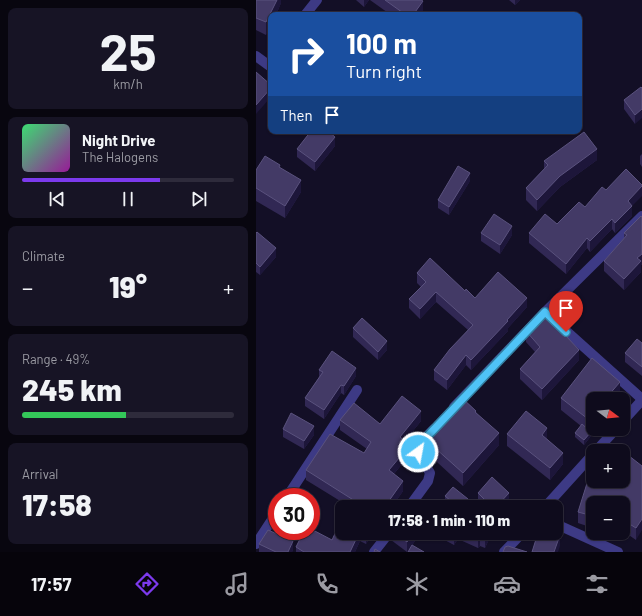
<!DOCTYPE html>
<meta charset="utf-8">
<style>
body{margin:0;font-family:Barlow,sans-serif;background:#171425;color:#f1f3f6;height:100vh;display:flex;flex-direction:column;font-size:15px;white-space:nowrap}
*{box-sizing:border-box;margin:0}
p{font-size:13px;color:#9b9ba3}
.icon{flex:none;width:22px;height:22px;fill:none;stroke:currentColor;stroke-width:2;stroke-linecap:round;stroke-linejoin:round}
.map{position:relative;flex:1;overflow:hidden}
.panel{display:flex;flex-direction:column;gap:8px;padding:8px;background:#08060f;width:256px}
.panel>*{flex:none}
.banner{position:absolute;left:12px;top:12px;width:314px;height:122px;border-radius:8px;box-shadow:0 1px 3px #0004,0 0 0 1px #2e2b3b;background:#1a4fa0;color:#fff;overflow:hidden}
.needle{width:26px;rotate:106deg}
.controls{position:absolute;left:330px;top:392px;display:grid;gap:8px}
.controls a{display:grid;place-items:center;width:44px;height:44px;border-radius:8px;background:#0e0b1c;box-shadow:0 1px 3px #0004,0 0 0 1px #2e2b3b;font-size:20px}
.speed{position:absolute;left:12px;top:488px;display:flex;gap:8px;font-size:20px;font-weight:700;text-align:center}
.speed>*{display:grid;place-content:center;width:52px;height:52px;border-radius:50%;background:#0e0b1c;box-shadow:0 1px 3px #0004,0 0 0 1px #2e2b3b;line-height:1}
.speed .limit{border:6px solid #d22;background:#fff;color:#111}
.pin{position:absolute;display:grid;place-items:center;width:34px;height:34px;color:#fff;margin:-41px -17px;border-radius:50% 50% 50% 0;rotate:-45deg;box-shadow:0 0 4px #0007}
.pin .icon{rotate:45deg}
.me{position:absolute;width:44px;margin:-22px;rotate:32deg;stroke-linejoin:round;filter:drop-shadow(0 0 3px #0008)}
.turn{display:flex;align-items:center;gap:14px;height:84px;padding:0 12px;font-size:18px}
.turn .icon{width:52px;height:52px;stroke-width:2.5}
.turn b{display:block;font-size:28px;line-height:34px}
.then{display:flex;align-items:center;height:38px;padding:0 12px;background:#0003;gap:8px;font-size:15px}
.big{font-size:30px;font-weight:800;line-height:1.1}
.panel .tile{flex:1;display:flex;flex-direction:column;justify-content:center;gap:6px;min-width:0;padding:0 14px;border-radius:8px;background:#171425}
.panel .dial{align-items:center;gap:0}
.dial b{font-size:52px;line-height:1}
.song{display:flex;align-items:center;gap:12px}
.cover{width:48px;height:48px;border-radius:6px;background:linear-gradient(135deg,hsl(140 70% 55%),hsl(300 70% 35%))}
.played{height:4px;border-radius:2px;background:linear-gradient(90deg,#7c3aed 65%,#2e2b3b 65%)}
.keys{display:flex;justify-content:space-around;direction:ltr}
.heat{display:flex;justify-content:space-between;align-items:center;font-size:22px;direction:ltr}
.charge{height:6px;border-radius:3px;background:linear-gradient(90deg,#34c759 49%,#2e2b3b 0)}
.trip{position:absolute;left:79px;top:500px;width:228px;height:40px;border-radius:8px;background:#0e0b1c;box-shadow:0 1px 3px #0004,0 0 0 1px #2e2b3b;font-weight:800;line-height:40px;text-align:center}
.dock{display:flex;height:64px;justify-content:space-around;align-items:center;background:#06040b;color:#9b9ba3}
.dock .icon{width:28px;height:28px}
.dock .on{color:#7c3aed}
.dock b{font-size:18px;color:#f1f3f6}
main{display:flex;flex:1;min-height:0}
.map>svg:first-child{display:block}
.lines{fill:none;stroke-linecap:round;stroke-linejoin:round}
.minor{stroke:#3d3a85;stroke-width:10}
.wall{fill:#312854}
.shaded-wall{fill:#1d163a}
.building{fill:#433a66;stroke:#5a527e}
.route-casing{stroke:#337fa1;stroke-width:10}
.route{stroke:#4fc3f7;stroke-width:7}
</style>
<main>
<section class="panel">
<div class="tile dial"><b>25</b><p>km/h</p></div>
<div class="tile">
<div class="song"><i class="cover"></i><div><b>Night Drive</b><p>The Halogens</p></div></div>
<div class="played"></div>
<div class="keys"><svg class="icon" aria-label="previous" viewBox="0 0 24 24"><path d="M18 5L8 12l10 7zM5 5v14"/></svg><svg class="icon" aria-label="pause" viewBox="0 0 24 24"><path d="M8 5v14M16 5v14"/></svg><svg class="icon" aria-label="next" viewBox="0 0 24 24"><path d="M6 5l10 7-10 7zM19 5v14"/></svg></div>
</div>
<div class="tile"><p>Climate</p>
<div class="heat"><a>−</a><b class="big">19°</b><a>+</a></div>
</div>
<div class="tile"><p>Range · 49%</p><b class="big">245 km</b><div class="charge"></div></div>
<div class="tile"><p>Arrival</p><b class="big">17:58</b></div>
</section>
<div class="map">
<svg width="386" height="552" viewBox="0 0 386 552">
<rect width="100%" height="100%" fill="#130f26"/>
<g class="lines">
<!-- minor -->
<g class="minor">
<path d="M49,15L61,0"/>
<path d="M0,56L15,67"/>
<path d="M289,312L386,399"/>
<path d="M198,407L289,312L386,216"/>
<path d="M367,421L386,400"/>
<path d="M340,451L360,429"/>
<path d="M31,497L101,390"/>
<path d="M153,507L172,481L174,473L162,452L165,442L178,429"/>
<path d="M289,507L337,454"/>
<path d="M300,524L362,552"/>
<path d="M0,544L21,512"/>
<path d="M118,552L133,533"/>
<path d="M248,552L266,533"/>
</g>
</g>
<!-- wall -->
<g class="wall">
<path d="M0,0H25V3L20,15H15L10,35L0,30Z"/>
<path d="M100,0H113L108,7Z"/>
<path d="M114,0H165L167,12L165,15H135Z"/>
<path d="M253,0H264L259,5Z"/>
<path d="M386,88L379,124L368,109V100Z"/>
<path d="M79,146L59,171L41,157V149Z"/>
<path d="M386,154V167L384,164V156Z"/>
<path d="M341,160L304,187L281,211L270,200V188L288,169V161Z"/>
<path d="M24,168L45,192L29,218L0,201V170Z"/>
<path d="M214,181L193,215L182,208V200Z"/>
<path d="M350,190L376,206V216L359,233L356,229L334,252L331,248L310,274L273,243V233L301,224L329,207Z"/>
<path d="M386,217V264L385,265V272L368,290L348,271V261L368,238V233Z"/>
<path d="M0,233L20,257L4,275L0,272Z"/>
<path d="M225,233L256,235L244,254L225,241Z"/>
<path d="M161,273L209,291L219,298L271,307L252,328V331L215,370L210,365L191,390L178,380V370L212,330L180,302L164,319L153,308V299L165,287L161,283Z"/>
<path d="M97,328L131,350L122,360L97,337Z"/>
<path d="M270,331L323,360L286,400L264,379V369L279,352L270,342Z"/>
<path d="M386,343V376L369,362V353Z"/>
<path d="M63,370L100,376L88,395L85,393L68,419L49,406V398L63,377Z"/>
<path d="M364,394L360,399H337V424L333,430L335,436L328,445L319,437V433L325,426L305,410V398Z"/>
<path d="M220,412L243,445L207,486L169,451V439Z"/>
<path d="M84,420L124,424L165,421L149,441L154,454L138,474L147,491L136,507H94L50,480V470L108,453L111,449L84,430Z"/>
<path d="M27,429L58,435L48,449L27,437Z"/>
<path d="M251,434L291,439L307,464L294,480L251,446Z"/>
<path d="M386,466L380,540L367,531V503H337V528L322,523V512L337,481H367Z"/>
<path d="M222,493L253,502L248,507H227L222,502Z"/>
<path d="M189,496L212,507H191L189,505Z"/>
<path d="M86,524V533H117L110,544L104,541L99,552H40V547L76,540Z"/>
<path d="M135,533H162V537L151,552L135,540Z"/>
<path d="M181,533H236L229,548L224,546L222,548L202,539L198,545L181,536Z"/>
<path d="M3,544L37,550L36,552H3Z"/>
</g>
<!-- shaded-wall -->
<g class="shaded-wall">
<path d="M21,0H25V3L20,15H15V24L10,35V22Z"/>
<path d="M108,0H113L108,7Z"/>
<path d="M259,0H264L259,5Z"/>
<path d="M167,1V12L165,15H157Z"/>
<path d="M15,88V97L0,114V105Z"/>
<path d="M386,109V118L379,124V115Z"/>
<path d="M79,137V146L59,171V162Z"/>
<path d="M341,149V160L304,187L281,211V200L304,176Z"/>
<path d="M214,173V181L193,215V207Z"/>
<path d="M45,180V192L29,218V206Z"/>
<path d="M386,186V196L376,206V216L359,233V223L372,201Z"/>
<path d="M356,219V229L334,252V241Z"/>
<path d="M256,226V235L244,254V245Z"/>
<path d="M331,238V248L310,274V264Z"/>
<path d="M20,248V257L4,275V267Z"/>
<path d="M386,254V264L385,265V272L368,290V279L381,258Z"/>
<path d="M180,292V302L164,319V309Z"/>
<path d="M271,298V307L252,328V331L215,370V360Z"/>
<path d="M131,341V350L122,360V352Z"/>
<path d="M323,350V360L286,400V389Z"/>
<path d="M210,355V365L191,390V380Z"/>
<path d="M100,368V376L88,395V386Z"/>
<path d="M364,382V394L360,399H351V397Z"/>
<path d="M85,385V393L68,419V410Z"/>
<path d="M165,411V421L144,447V437Z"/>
<path d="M337,412V424L332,431V419Z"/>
<path d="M58,426V435L48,449V441Z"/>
<path d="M291,428V440L286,435Z"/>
<path d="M335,432V436L328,445V440Z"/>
<path d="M243,433V445L207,486V473Z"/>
<path d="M154,445V454L133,480V470Z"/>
<path d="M307,453V464L294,480V468Z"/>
<path d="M147,481V491L136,507H130V505Z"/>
<path d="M253,493V502L248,507H240Z"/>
<path d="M212,499V507H206Z"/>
<path d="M386,519V530L380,540V528Z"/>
<path d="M103,533H104V541L99,552H94Z"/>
<path d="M111,533H117L110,544V535Z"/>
<path d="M158,533H162V537L151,552V542Z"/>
<path d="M200,533H202V539L198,545V537Z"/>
<path d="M232,533H236L229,548V540Z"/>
<path d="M304,535V546L302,552H298Z"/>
<path d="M224,538V546L222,548V540Z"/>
<path d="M37,541V550L36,552H32Z"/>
</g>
<!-- building -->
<g class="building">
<path d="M0,0H21L10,22L0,18Z"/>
<path d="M129,0H165L167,1L157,15H150Z"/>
<path d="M0,72L15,85V88L0,105Z"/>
<path d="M385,87L386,88V109L379,115L368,100Z"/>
<path d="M55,131H72L79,137L59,162L41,149Z"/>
<path d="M328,132L341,149L304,176L281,200L270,188L292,165L288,161Z"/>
<path d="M9,156L24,165L23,167L45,180L29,206L0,188V170Z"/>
<path d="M202,166L214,173L193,207L182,200Z"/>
<path d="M370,169L386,185V186L372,201L376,206L359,223L356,219L334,241L331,238L310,264L273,233L289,214L301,224L323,202L329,207L346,187L350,190Z"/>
<path d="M238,214L256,226L244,245L225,233Z"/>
<path d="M385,216L386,217V254L381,258L385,261L368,279L348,261L371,235L368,233Z"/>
<path d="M1,232L20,248L4,267L0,263V233Z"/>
<path d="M174,258L209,291L210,289L219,298L242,272L271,298L251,320L252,321L215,360L210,355L191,380L178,370L194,349L217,325L180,292L164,309L153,299L170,282L161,273Z"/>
<path d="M287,313L309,337L310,336L323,350L286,389L264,369L284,347L270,331Z"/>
<path d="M106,318L131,341L122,352L97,328Z"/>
<path d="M381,339L386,343V367L369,353Z"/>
<path d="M76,351L100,368L88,386L85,385L68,410L49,398L67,372L63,370Z"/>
<path d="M336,358L364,382L351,397L349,396L347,399H337V412L332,419L305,398Z"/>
<path d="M146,396L165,411L144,437L154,445L133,470L147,481L130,505L133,507H95L99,501L50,470L74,434L108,453L115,442L84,420L98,403L124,424Z"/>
<path d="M205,397L220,411L219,412L243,433L207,473L169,439L171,434Z"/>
<path d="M270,411L291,428L286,435L307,453L294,468L251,434Z"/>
<path d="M35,413L58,426L48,441L27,429Z"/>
<path d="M326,424L335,432L328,440L319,433Z"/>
<path d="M368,452L386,466V519L380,528L367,520V503H337V516L322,512L333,477L337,478V481H367V453Z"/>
<path d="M236,477L253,493L240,507H236L222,493Z"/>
<path d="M197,487L212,499L206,507H191L195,501L189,496Z"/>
<path d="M84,523L86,524V523V533H103L94,552H48L40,547L48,531H55V529L76,540Z"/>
<path d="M12,530L37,541L32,552H20L3,544Z"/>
<path d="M139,533H158L151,542Z"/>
<path d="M191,533H200L198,537Z"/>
<path d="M208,533H232L229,540L224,538L222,540Z"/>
<path d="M282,533H296L304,535L298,552H276Z"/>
<path d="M156,545L168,552H152Z"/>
<path d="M252,546L271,552H247L249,547Z"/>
<path d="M119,549L124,552H118Z"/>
</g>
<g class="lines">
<!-- route casing -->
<g class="route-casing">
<path id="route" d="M162,452L166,442L289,312L310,332"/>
</g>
<!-- route -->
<use href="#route" class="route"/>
</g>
</svg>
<div class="controls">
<a><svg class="needle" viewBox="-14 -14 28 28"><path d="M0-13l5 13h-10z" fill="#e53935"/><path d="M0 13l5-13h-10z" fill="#9b9ba3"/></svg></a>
<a>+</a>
<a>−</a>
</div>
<div class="speed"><div class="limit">30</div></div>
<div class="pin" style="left:310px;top:332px;background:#d93025"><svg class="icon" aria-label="arrive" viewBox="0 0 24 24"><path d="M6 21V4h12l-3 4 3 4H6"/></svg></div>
<svg class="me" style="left:162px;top:452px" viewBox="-20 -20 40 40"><circle r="17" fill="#4fc3f7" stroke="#fff" stroke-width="3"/><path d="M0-11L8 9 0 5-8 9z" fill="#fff"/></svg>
<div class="trip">17:58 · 1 min · 110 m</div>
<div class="banner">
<div class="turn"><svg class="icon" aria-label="right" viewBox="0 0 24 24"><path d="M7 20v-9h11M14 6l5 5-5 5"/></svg><div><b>100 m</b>Turn right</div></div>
<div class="then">Then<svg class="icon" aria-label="arrive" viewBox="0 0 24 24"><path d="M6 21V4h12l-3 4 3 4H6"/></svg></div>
</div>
</div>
</main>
<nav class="dock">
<b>17:57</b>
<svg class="icon on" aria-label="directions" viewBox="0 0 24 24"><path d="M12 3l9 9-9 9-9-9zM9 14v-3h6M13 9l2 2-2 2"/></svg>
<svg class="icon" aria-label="music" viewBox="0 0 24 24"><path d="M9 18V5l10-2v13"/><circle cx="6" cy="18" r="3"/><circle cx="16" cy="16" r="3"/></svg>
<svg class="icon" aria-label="phone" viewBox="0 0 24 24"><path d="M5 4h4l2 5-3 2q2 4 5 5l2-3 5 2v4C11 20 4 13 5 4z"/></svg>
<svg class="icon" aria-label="climate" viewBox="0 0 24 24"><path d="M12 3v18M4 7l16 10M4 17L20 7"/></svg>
<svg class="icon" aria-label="car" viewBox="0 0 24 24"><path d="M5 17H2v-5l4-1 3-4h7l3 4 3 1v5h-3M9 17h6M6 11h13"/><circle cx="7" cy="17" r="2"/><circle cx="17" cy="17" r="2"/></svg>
<svg class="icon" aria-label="filters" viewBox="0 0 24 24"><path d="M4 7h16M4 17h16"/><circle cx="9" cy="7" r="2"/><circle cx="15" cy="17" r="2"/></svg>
</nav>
